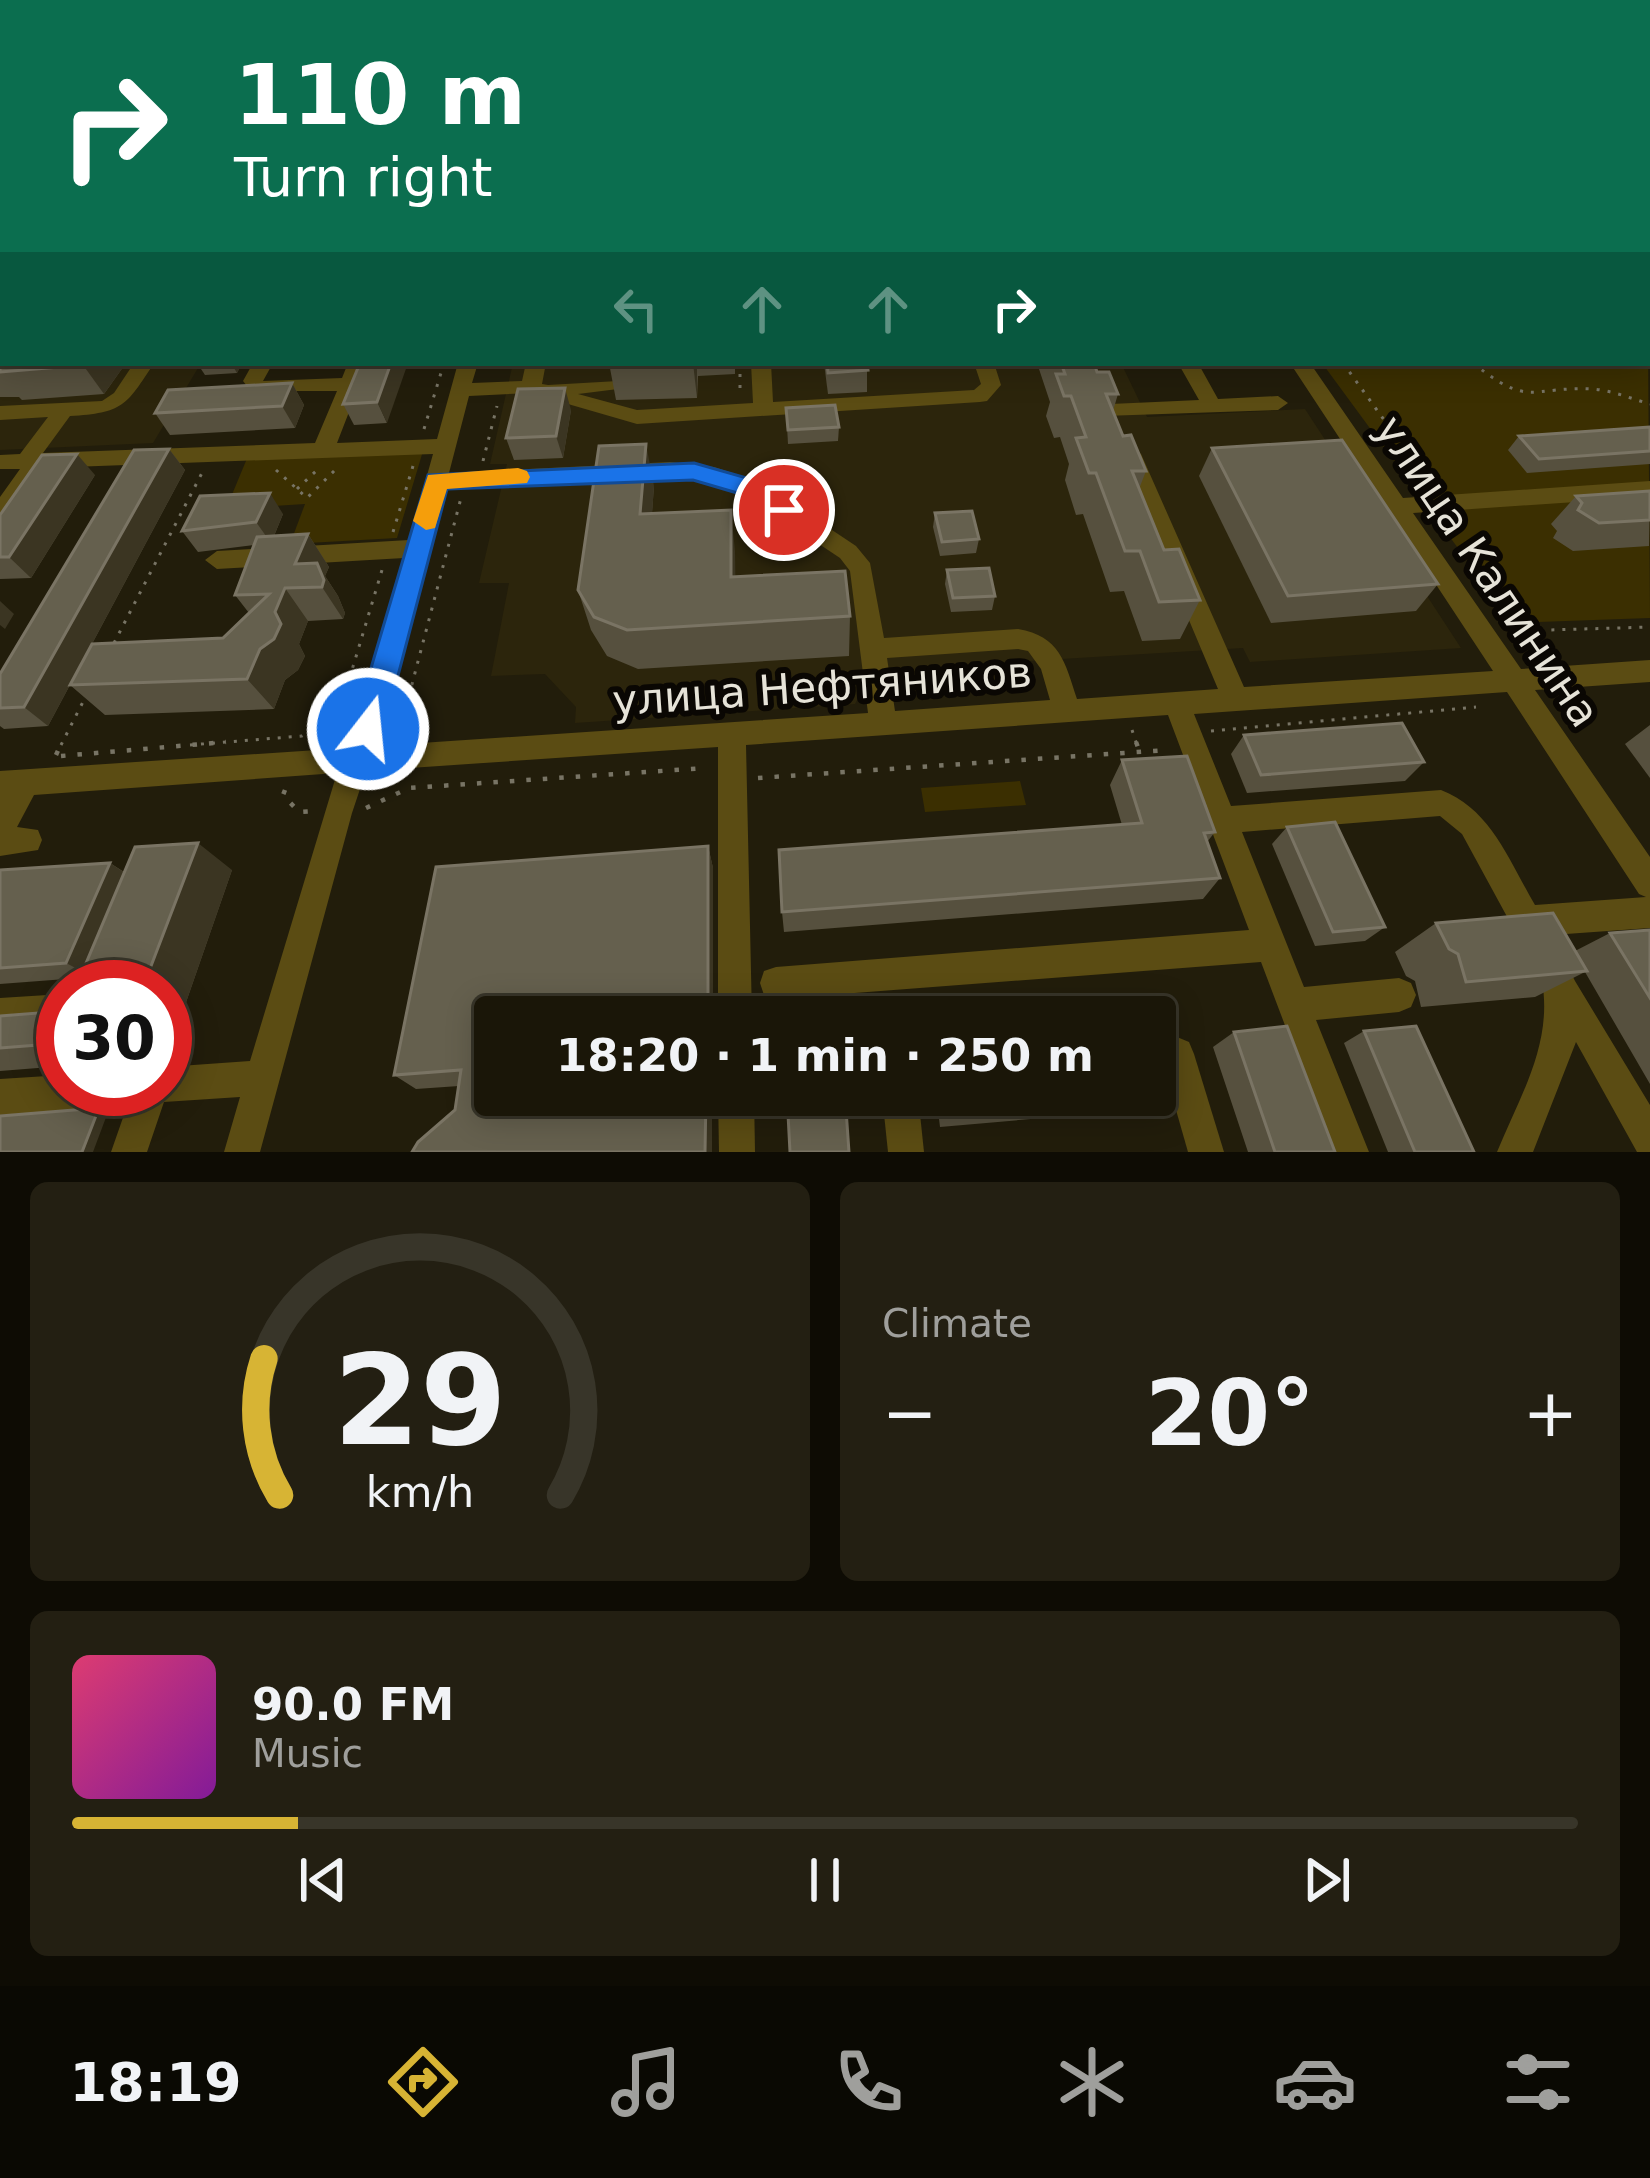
<!DOCTYPE html>
<meta charset="utf-8">
<style>
body{margin:0;font-family:"DejaVu Sans",sans-serif;background:#231f12;color:#f1f3f6;height:100vh;display:flex;flex-direction:column;font-size:45px;white-space:nowrap}
*{box-sizing:border-box;margin:0}
p{font-size:39px;color:#9f9f9c}
.icon{flex:none;width:66px;height:66px;fill:none;stroke:currentColor;stroke-width:2;stroke-linecap:round;stroke-linejoin:round}
.map{position:relative;height:1152px;overflow:hidden}
.details{display:flex;flex-direction:column;gap:30px;padding:30px;background:#0e0c04;flex:1}
.details>*{flex:none}
.top-card{position:absolute;left:0px;top:0px;width:1650px;height:366px;box-shadow:0 6px 30px #0003,0 0 0 3px #383529;background:#0b6e4f;color:#fff;overflow:hidden}
.speed{position:absolute;left:36px;top:960px;display:flex;gap:24px;font-size:60px;font-weight:700;text-align:center}
.speed>*{display:grid;place-content:center;width:156px;height:156px;border-radius:50%;background:#1a1608;box-shadow:0 6px 30px #0003,0 0 0 3px #383529;line-height:1}
.speed .limit{border:18px solid #d22;background:#fff;color:#111}
.pin{position:absolute;display:grid;place-items:center;width:102px;height:102px;color:#fff;margin:-51px;border:6px solid #fff;border-radius:50%;box-shadow:0 3px 12px #0007}
.me{position:absolute;width:132px;margin:-66px;rotate:16deg;stroke-linejoin:round;filter:drop-shadow(0 0 9px #0008)}
.turn{display:flex;align-items:center;gap:42px;height:252px;padding:0 36px;font-size:54px}
.turn .icon{width:156px;height:156px;stroke-width:2.5}
.turn b{display:block;font-size:84px;line-height:102px}
.lanes{display:flex;align-items:center;height:114px;padding:0 36px;background:#0003;justify-content:center;gap:60px;direction:ltr}
.lanes .off{opacity:.35}
.big{font-size:90px;font-weight:800;line-height:1.1}
.details .widget{flex:1;display:flex;flex-direction:column;justify-content:center;gap:18px;min-width:0;padding:0 42px;border-radius:18px;background:#231f12}
.details .dial{align-items:center;gap:0}
.dial svg{height:312px;overflow:visible;fill:none;stroke:#383529;stroke-width:7;stroke-linecap:round;text-anchor:middle}
.dial text{fill:#f1f3f6;stroke:none}
.song{display:flex;align-items:center;gap:36px}
.cover{width:144px;height:144px;border-radius:18px;background:linear-gradient(135deg,hsl(340 70% 55%),hsl(290 70% 35%))}
.played{height:12px;border-radius:6px;background:linear-gradient(90deg,#d7b434 15%,#383529 15%)}
.keys{display:flex;justify-content:space-around;direction:ltr}
.heat{display:flex;justify-content:space-between;align-items:center;font-size:66px;direction:ltr}
.details .tiles{flex:1;display:grid;gap:30px;grid-template-columns:1fr 1fr}
.widget:last-child{grid-column:span 2}
.trip{position:absolute;left:474px;top:996px;width:702px;height:120px;border-radius:12px;background:#1a1608;box-shadow:0 6px 30px #0003,0 0 0 3px #383529;font-weight:800;line-height:120px;text-align:center}
.tab-bar{display:flex;height:192px;justify-content:space-around;align-items:center;background:#0a0903;color:#9f9f9c}
.tab-bar .icon{width:84px;height:84px}
.tab-bar .on{color:#d7b434}
.tab-bar b{font-size:54px;color:#f1f3f6}
.map>svg:first-child{display:block}
.built{fill:#2c250c}
.green{fill:#3b2f01}
.lines{fill:none;stroke-linecap:round;stroke-linejoin:round}
.path-far1{stroke:#787465;stroke-width:3;stroke-dasharray:3 8;stroke-linecap:butt}
.path{stroke:#787465;stroke-width:4.5;stroke-dasharray:4.5 12;stroke-linecap:butt}
.minor{fill:#5b4c13;fill-rule:evenodd}
.major{fill:#937a15;fill-rule:evenodd}
.wall{fill:#56503e}
.shaded-wall{fill:#3b3522}
.building{fill:#65604e;stroke:#7a7464;stroke-width:3}
.route{fill:#1a73e8;stroke:#114b97;stroke-width:3}
.slow{fill:#f59e0b}
.labels{text-anchor:middle;stroke-width:12;stroke-linejoin:round;paint-order:stroke}
.street-label{font-size:42px;fill:#e6e3d8;stroke:#0a0703}
</style>
<div class="map">
<svg width="1650" height="1152" viewBox="0 0 1650 1152">
<rect width="100%" height="100%" fill="#221d0b"/>
<!-- built -->
<g class="built">
<path d="M0,315L3,363H201L153,443L0,450Z"/>
<path d="M513,363H1121L1147,417L1305,409L1461,648L1250,662L1243,648L995,663L999,683L861,692L855,704L575,723L576,707L545,674L491,676L509,583H479L507,464H490Z"/>
</g>
<!-- green -->
<g class="green">
<path d="M1647,202L1650,618L1513,623L1322,363H1647Z"/>
<path d="M423,451L397,538L290,544L305,504L226,509L248,456Z"/>
<path d="M1020,781L1026,805L925,812L921,788Z"/>
</g>
<g class="lines">
<!-- path-far1 -->
<g class="path-far1">
<path d="M740,363V394"/>
<path d="M1343,363L1395,435"/>
<path d="M1473,363C1530,409 1530,386 1592,389C1611,390 1632,399 1650,404"/>
<path d="M1346,365L1374,363"/>
<path d="M424,429L444,363"/>
<path d="M483,461L497,406"/>
<path d="M276,470L307,498L338,467"/>
<path d="M297,489L316,471"/>
<path d="M393,532L413,466"/>
<path d="M1509,636L1516,631L1650,627"/>
<path d="M114,643L203,471"/>
<path d="M340,710L382,570"/>
<path d="M1132,730L1137,745"/>
<path d="M1211,731L1476,707"/>
<path d="M422,735L406,707L461,498"/>
<path d="M61,745L87,694"/>
<path d="M190,745L302,736L349,711"/>
</g>
<!-- path -->
<g class="path">
<path d="M1136,742L1139,750"/>
<path d="M56,755L62,742"/>
<path d="M61,756L226,742"/>
<path d="M758,778L1167,750"/>
<path d="M285,790L283,795L299,812L315,811"/>
<path d="M366,808L409,788L705,768"/>
</g>
<!-- minor -->
<g class="minor">
<path d="M134,363H154C126,406 123,413 70,416L43,453L315,443L337,391H251L243,381L253,363H273L263,381L342,378L348,363H368L337,443L437,439L458,363H478L472,383L522,381L526,363H546L542,384L548,385L618,381V389L578,394L637,410L753,403L751,363H771L773,402L974,390L981,384L974,363H994L1001,385L987,401L980,402L637,424L530,393L469,396L449,473L670,462L714,467L760,482L856,546L870,563L884,638L1018,629C1060,636 1065,662 1077,699L1218,689L1119,454L1130,447L1141,454L1244,687L1493,671L1290,363H1310L1403,498L1650,481V497L1413,513L1521,669L1650,660V682L1535,690L1650,857V928L1552,935L1575,981L1650,1105V1152H1637L1576,1042L1533,1152H1497C1520,1096 1553,1044 1542,981L1462,834L1440,816L1242,832L1304,987L1399,978L1411,983L1416,995L1411,1007L1399,1012L1316,1020L1369,1152H1333L1261,962L776,999L764,995L760,983L764,971L776,967L1249,930L1168,715L746,745L752,1017H718V747L366,771L352,813L260,1152H224L240,1097L164,1102L147,1152H111L133,1089H165V1067L250,1061L337,773L34,795L17,827L38,830L42,840L38,850L0,856V771L347,748L404,558L217,569L205,560L217,551L409,540L433,454L44,468L8,520L0,522V497L20,469H0V455L20,454L48,417L0,420V406L102,401L114,393ZM670,478L712,482L744,494L840,558L850,571L868,713L376,746L445,488ZM1018,649L1028,651L1041,669L1050,700L895,711L887,658ZM1507,692L1639,894L1646,897L1535,905C1509,861 1491,809 1441,790L1231,806L1194,714Z"/>
<path d="M1178,363H1198L1218,399L1278,396L1288,403L1278,410L1104,416L1101,411L1111,404L1199,400Z"/>
<path d="M63,994V1028L0,1032V998Z"/>
<path d="M1177,1037L1189,1042L1194,1054L1224,1152H1188L1160,1054L1165,1042Z"/>
<path d="M63,1075V1089H129L123,1101L111,1107L0,1115V1079Z"/>
<path d="M718,1095H754L755,1152H719Z"/>
<path d="M882,1095H918L924,1152H888Z"/>
</g>
<!-- major -->
<path class="major" d="M3,216V228L0,229V217Z"/>
</g>
<!-- wall -->
<g class="wall">
<path d="M0,335L126,363L104,394L22,400L19,397H0Z"/>
<path d="M197,363H242L237,373L205,375Z"/>
<path d="M360,363L387,423L354,425L343,404Z"/>
<path d="M609,363H735V374L698,376L697,398L616,400Z"/>
<path d="M824,363H867V392L828,394Z"/>
<path d="M1037,363H1094L1097,372L1118,394L1113,411L1123,436L1146,471L1139,489L1164,550L1200,600L1180,639L1142,641L1124,591L1110,592L1083,514L1076,515L1065,480L1069,464L1060,437L1054,438L1046,416L1050,402Z"/>
<path d="M292,383L304,405L295,428L170,435L155,413Z"/>
<path d="M786,408L839,427L838,441L788,444Z"/>
<path d="M571,410L563,458L514,460L506,438Z"/>
<path d="M1650,427V464L1527,473L1508,450L1519,436Z"/>
<path d="M1212,448L1438,584L1416,611L1271,623L1199,476Z"/>
<path d="M169,449L185,470L48,726L4,729L0,726V674Z"/>
<path d="M95,475L31,578L0,579V515Z"/>
<path d="M654,486L652,513L735,551V577L850,616L849,656L638,669L607,656L591,630L578,590Z"/>
<path d="M1650,491L1649,546L1573,551L1553,538L1557,531L1551,524L1576,496Z"/>
<path d="M935,513L979,539L976,553L940,556L933,527Z"/>
<path d="M283,514L274,536L308,534L329,567L325,576L338,596L345,613L343,619L308,621L299,644L305,656L298,670L285,680L274,709L105,715L70,685L223,638L249,613L235,595L254,545L198,552L182,531Z"/>
<path d="M947,570L995,596L992,610L951,612L945,584Z"/>
<path d="M1650,725V778L1625,744Z"/>
<path d="M1244,735L1424,762L1405,781L1247,793L1231,754Z"/>
<path d="M1122,760L1215,832L1207,842L1220,878L1203,899L784,932L782,912L1122,825L1110,785Z"/>
<path d="M1287,827L1385,927L1365,941L1315,946L1272,844Z"/>
<path d="M708,846L713,868V1005L718,1017H495L455,1110L459,1086L416,1089L394,1075Z"/>
<path d="M110,863L124,872L232,870L167,1057H165V987L79,978L0,984V870Z"/>
<path d="M1436,923L1575,951L1610,933L1650,930V1084L1585,972L1535,997L1421,1007L1415,981L1406,976L1395,952Z"/>
<path d="M63,1011V1066L0,1071V1016Z"/>
<path d="M1364,1031L1474,1152H1388L1344,1043Z"/>
<path d="M1234,1032L1335,1152H1248L1213,1047Z"/>
<path d="M936,1095H1155L1163,1096L1146,1109L940,1127Z"/>
</g>
<!-- shaded-wall -->
<g class="shaded-wall">
<path d="M3,253V295L0,297V258Z"/>
<path d="M84,363H126L104,394L83,365Z"/>
<path d="M231,363H242L237,373Z"/>
<path d="M391,363H408L387,423L377,402Z"/>
<path d="M693,363H697V398Z"/>
<path d="M292,383L304,405L295,428L282,406Z"/>
<path d="M565,388L571,410L563,458L556,436Z"/>
<path d="M646,444L654,486L649,555L640,514Z"/>
<path d="M169,449L185,470L48,726L24,707Z"/>
<path d="M77,454L95,475L31,578L9,557Z"/>
<path d="M270,493L283,514L271,543L256,522Z"/>
<path d="M731,510L735,551L736,617L731,577Z"/>
<path d="M308,534L329,567L325,576L338,596L345,613L343,619L322,587L295,564Z"/>
<path d="M285,588L308,621L299,644L305,656L298,670L285,680L274,709L247,679Z"/>
<path d="M0,601L14,614L5,629L0,625Z"/>
<path d="M198,843L232,870L167,1057L165,1056V987H143Z"/>
<path d="M708,846L713,868V1017L708,1000Z"/>
<path d="M110,863L134,879L93,977L66,963Z"/>
<path d="M706,1095H712V1152H705Z"/>
<path d="M99,1108L108,1112L93,1152H82Z"/>
</g>
<!-- building -->
<g class="building">
<path d="M3,236V253L0,258V237Z"/>
<path d="M0,335H3V363H84L83,365L0,372Z"/>
<path d="M360,363H391L377,402L343,404Z"/>
<path d="M609,363H693L608,364Z"/>
<path d="M827,363H867L868,370L828,373Z"/>
<path d="M1061,363H1094L1097,372H1109L1118,394H1106L1123,436L1131,435L1146,471H1132L1164,550L1179,549L1200,600L1159,602L1140,551H1125L1096,473H1089L1076,438L1086,437L1071,396H1064L1056,374H1065Z"/>
<path d="M292,383L282,406L155,413L168,390Z"/>
<path d="M565,388L556,436L506,438L518,389Z"/>
<path d="M835,405L839,427L788,430L786,408Z"/>
<path d="M1650,427V451L1539,459L1519,436Z"/>
<path d="M1342,440L1438,584L1288,596L1212,448Z"/>
<path d="M646,444L640,514L731,510V577L845,571L850,616L627,630L594,617L578,590L599,446Z"/>
<path d="M169,449L24,707L0,708V674L134,450Z"/>
<path d="M77,454L9,557H0V515L42,455Z"/>
<path d="M1650,491V520L1599,523L1578,510L1582,503L1576,496Z"/>
<path d="M270,493L256,522L182,531L200,496Z"/>
<path d="M972,511L979,539L942,542L935,513Z"/>
<path d="M308,534L295,564L317,563L324,580L322,587L285,588L275,612L281,624L274,639L260,649L247,679L70,685L92,644L223,638L269,594L235,595L257,537Z"/>
<path d="M989,568L995,596L953,598L947,570Z"/>
<path d="M1402,723L1424,762L1261,775L1244,735Z"/>
<path d="M1187,756L1215,832L1204,833L1220,878L782,912L779,850L1142,823L1122,760Z"/>
<path d="M1335,822L1385,927L1333,932L1287,827Z"/>
<path d="M198,843L143,987H76L135,847Z"/>
<path d="M708,846V1000L714,1005V1017H495V1095H706L705,1152H412L418,1142L455,1110L461,1070L394,1075L436,867Z"/>
<path d="M110,863L66,963L0,968V870Z"/>
<path d="M1553,913L1587,971L1466,982L1458,954L1449,949L1436,923Z"/>
<path d="M1650,930V998L1610,933Z"/>
<path d="M63,1011V1043L0,1048V1016Z"/>
<path d="M1287,1026L1335,1152H1275L1234,1032Z"/>
<path d="M1416,1026L1474,1152H1415L1364,1031Z"/>
<path d="M1155,1067L1163,1096L946,1115L944,1095H1155Z"/>
<path d="M787,1095H845L849,1152H790Z"/>
<path d="M99,1108L82,1152H0V1116Z"/>
</g>
<!-- sky -->
<linearGradient id="sky" x2="0" y2="1"><stop stop-color="#131006"/><stop offset="0.56" stop-color="#3e403f"/><stop offset="1" stop-color="#3e403f" stop-opacity="0"/></linearGradient>
<rect width="1650" height="363" fill="url(#sky)"/>
<!-- route -->
<path class="route" d="M694,463L761,482L797,510L784,519L744,495L693,480L447,489L384,729L379,739L368,743L357,739L353,729L428,475Z"/>
<!-- slow -->
<path class="slow" d="M518,468L527,471L530,477L527,483L447,489L435,528L426,530L413,521L428,475Z"/>
<g class="labels">
<!-- street labels -->
<g class="street-label">
<text transform="translate(1488 571) rotate(56)" y="15">улица Калинина</text>
<text transform="translate(822 686) rotate(-4)" y="15">улица Нефтяников</text>
</g>
</g>
</svg>
<div class="speed"><div class="limit">30</div></div>
<div class="pin" style="left:784px;top:510px;background:#d93025"><svg class="icon" aria-label="arrive" viewBox="0 0 24 24"><path d="M6 21V4h12l-3 4 3 4H6"/></svg></div>
<svg class="me" style="left:368px;top:729px" viewBox="-20 -20 40 40"><circle r="17" fill="#1a73e8" stroke="#fff" stroke-width="3"/><path d="M0-11L8 9 0 5-8 9z" fill="#fff"/></svg>
<div class="trip">18:20 · 1 min · 250 m</div>
<div class="top-card">
<div class="turn"><svg class="icon" aria-label="right" viewBox="0 0 24 24"><path d="M7 20v-9h11M14 6l5 5-5 5"/></svg><div><b>110 m</b>Turn right</div></div>
<div class="lanes"><svg class="icon off" aria-label="left" viewBox="0 0 24 24"><path d="M17 20v-9H6M10 6l-5 5 5 5"/></svg><svg class="icon off" aria-label="ahead" viewBox="0 0 24 24"><path d="M12 20V5M6 11l6-6 6 6"/></svg><svg class="icon off" aria-label="ahead" viewBox="0 0 24 24"><path d="M12 20V5M6 11l6-6 6 6"/></svg><svg class="icon" aria-label="right" viewBox="0 0 24 24"><path d="M7 20v-9h11M14 6l5 5-5 5"/></svg></div>
</div>
</div>
<section class="details">
<div class="tiles">
<div class="widget dial"><svg viewBox="0 0 100 80">
<path d="M14 69A42 42 0 1 1 86 69"/>
<path d="M14 69A42 42 0 0 1 10 34" stroke="#d7b434"/>
<text x="50" y="56" font-size="32" font-weight="700">29</text>
<text x="50" y="72" font-size="11">km/h</text>
</svg></div>
<div class="widget"><p>Climate</p>
<div class="heat"><a>−</a><b class="big">20°</b><a>+</a></div>
</div>
<div class="widget">
<div class="song"><i class="cover"></i><div><b>90.0 FM</b><p>Music</p></div></div>
<div class="played"></div>
<div class="keys"><svg class="icon" aria-label="previous" viewBox="0 0 24 24"><path d="M18 5L8 12l10 7zM5 5v14"/></svg><svg class="icon" aria-label="pause" viewBox="0 0 24 24"><path d="M8 5v14M16 5v14"/></svg><svg class="icon" aria-label="next" viewBox="0 0 24 24"><path d="M6 5l10 7-10 7zM19 5v14"/></svg></div>
</div>
</div>
</section>
<nav class="tab-bar">
<b>18:19</b>
<svg class="icon on" aria-label="directions" viewBox="0 0 24 24"><path d="M12 3l9 9-9 9-9-9zM9 14v-3h6M13 9l2 2-2 2"/></svg>
<svg class="icon" aria-label="music" viewBox="0 0 24 24"><path d="M9 18V5l10-2v13"/><circle cx="6" cy="18" r="3"/><circle cx="16" cy="16" r="3"/></svg>
<svg class="icon" aria-label="phone" viewBox="0 0 24 24"><path d="M5 4h4l2 5-3 2q2 4 5 5l2-3 5 2v4C11 20 4 13 5 4z"/></svg>
<svg class="icon" aria-label="climate" viewBox="0 0 24 24"><path d="M12 3v18M4 7l16 10M4 17L20 7"/></svg>
<svg class="icon" aria-label="car" viewBox="0 0 24 24"><path d="M5 17H2v-5l4-1 3-4h7l3 4 3 1v5h-3M9 17h6M6 11h13"/><circle cx="7" cy="17" r="2"/><circle cx="17" cy="17" r="2"/></svg>
<svg class="icon" aria-label="filters" viewBox="0 0 24 24"><path d="M4 7h16M4 17h16"/><circle cx="9" cy="7" r="2"/><circle cx="15" cy="17" r="2"/></svg>
</nav>
